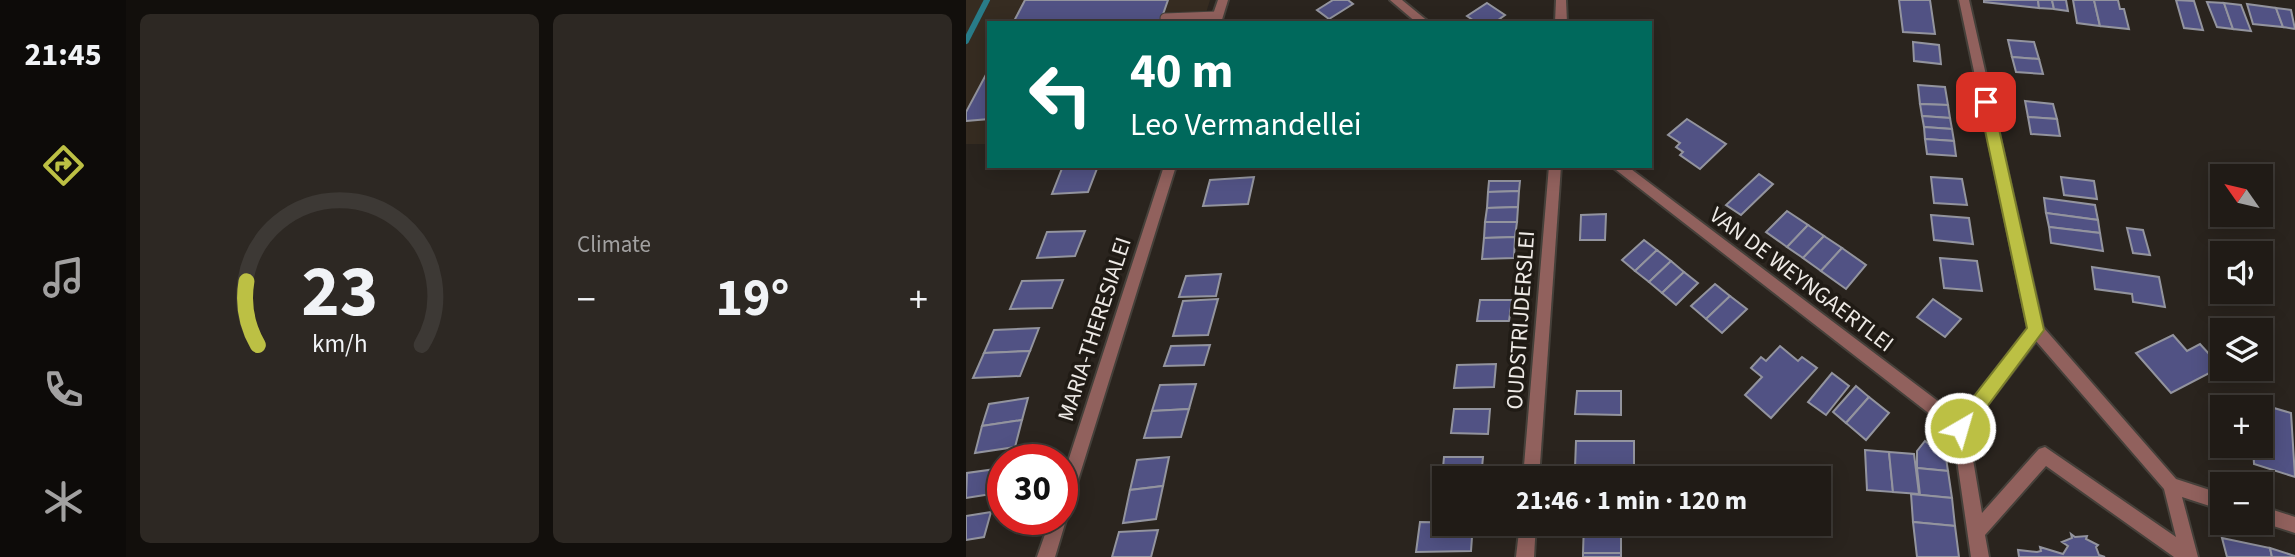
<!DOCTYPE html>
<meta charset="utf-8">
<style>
body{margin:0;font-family:"Source Sans 3",sans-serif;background:#2d2823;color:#f1f3f6;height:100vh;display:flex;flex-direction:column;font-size:26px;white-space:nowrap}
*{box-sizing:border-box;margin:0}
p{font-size:23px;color:#a2a1a1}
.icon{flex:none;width:38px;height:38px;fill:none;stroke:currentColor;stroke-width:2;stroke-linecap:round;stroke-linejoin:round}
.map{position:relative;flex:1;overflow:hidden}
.drawer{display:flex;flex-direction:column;gap:14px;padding:14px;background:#120f0c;width:840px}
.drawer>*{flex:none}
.top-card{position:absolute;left:21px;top:21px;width:665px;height:147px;border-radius:0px;box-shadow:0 4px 18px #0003,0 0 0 2px #3d3935;background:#00695c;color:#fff;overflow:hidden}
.needle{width:46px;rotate:304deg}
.fabs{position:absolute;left:1244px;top:164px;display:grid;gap:14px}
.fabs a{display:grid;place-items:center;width:63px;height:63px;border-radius:0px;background:#201b16;box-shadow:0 4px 18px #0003,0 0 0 2px #3d3935;font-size:35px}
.speed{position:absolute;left:21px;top:444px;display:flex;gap:14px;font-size:35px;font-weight:700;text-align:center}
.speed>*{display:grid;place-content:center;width:91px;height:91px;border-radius:50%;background:#201b16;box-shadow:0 4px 18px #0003,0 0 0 2px #3d3935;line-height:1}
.speed .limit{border:10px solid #d22;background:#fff;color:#111}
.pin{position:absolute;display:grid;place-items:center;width:60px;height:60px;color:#fff;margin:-30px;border-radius:14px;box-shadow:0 4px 10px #0006}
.me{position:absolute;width:77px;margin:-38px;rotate:38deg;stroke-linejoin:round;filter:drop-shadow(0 0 5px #0008)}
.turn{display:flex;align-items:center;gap:24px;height:147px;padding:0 28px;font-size:32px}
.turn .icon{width:91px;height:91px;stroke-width:2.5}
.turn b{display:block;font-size:49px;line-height:60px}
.big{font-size:52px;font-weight:700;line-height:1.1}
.drawer .tile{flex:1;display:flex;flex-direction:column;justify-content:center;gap:10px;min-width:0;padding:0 24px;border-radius:10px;background:#2d2823}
.drawer .dial{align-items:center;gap:0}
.dial svg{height:182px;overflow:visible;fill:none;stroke:#3d3935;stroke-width:7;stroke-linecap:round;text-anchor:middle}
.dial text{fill:#f1f3f6;stroke:none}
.heat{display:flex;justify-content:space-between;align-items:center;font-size:38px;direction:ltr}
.drawer .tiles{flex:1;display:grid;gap:14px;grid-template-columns:repeat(2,1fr)}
.trip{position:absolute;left:466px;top:466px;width:399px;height:70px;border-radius:0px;background:#201b16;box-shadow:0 4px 18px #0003,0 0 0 2px #3d3935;font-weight:700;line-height:70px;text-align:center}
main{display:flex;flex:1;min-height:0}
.tabs{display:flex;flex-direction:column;width:126px;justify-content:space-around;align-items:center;background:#0d0b09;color:#a2a1a1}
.tabs .icon{width:49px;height:49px}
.tabs .selected{color:#bcc044}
.tabs b{font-size:32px;color:#f1f3f6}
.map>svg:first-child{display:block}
.built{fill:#362c21}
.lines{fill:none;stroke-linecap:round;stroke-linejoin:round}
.stream{stroke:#297c89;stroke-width:6}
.building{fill:#515284;stroke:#93949e;stroke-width:2}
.lane-casing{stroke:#45403a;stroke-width:11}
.street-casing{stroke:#45403a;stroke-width:4}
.lane{stroke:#91615d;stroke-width:9}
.street{fill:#91615d;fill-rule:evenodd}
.route{fill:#bcc044;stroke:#7a7d2c;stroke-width:2}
.labels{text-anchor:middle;stroke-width:7;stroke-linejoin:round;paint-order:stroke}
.street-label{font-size:23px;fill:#eeeae6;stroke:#201b15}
</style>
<main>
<nav class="tabs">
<b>21:45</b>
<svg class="icon selected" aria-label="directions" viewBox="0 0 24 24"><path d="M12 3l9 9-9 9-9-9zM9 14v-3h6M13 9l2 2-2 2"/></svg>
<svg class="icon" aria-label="music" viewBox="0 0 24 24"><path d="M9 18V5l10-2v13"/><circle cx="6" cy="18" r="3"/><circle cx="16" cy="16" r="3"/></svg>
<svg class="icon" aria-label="phone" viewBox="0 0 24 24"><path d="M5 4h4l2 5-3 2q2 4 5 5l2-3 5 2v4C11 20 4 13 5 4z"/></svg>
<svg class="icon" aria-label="climate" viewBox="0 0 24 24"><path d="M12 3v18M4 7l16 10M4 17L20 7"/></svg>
</nav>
<section class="drawer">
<div class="tiles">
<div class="tile dial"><svg viewBox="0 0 100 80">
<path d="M14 69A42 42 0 1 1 86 69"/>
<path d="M14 69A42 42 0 0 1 9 41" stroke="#bcc044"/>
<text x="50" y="56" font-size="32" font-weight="700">23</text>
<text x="50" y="72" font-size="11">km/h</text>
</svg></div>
<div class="tile"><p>Climate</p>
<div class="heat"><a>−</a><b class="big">19°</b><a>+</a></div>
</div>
</div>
</section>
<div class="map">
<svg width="1329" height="557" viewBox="0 0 1329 557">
<rect width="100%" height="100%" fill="#2a241e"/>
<!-- built -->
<path class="built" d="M0,0H244L237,23H23V144H0Z"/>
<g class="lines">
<!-- stream -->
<path class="stream" d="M0,41L21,0"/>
</g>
<!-- building -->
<g class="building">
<path d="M59,0H202L194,23H47Z"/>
<path d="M367,0H382L387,4L363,19L351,10Z"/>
<path d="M933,0H964L969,34L937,32Z"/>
<path d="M1018,0H1072L1073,8L1018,2Z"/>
<path d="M1072,0H1086L1088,9L1073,8Z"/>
<path d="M1086,0H1100L1102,11L1088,9Z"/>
<path d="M1107,0H1128L1134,26L1111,23Z"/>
<path d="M1128,0H1152L1154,9H1158L1163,29L1134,26Z"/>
<path d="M1210,0L1228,1L1237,30L1218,28Z"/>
<path d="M1241,2L1258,3L1267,29L1251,27Z"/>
<path d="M521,3L539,15L528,23H511L501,16Z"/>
<path d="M1258,3L1275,5L1285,31L1267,29Z"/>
<path d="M1281,4L1310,8L1317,27L1287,24Z"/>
<path d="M1310,8L1325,10L1329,29L1317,27Z"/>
<path d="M1042,40L1068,42L1073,59L1046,57Z"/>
<path d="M947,42L973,45L975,64L948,61Z"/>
<path d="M1046,57L1073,59L1077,74L1050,72Z"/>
<path d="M23,69V119L0,121V112Z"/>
<path d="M952,85L979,87L982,105L954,104Z"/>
<path d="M1059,101L1087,104L1091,119L1062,117Z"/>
<path d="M954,104L982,105L984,118L956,116Z"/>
<path d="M956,116L984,118L986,129L958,127Z"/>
<path d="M1062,117L1091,119L1094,136L1065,134Z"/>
<path d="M721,119L760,144L734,169L714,155L717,152L710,147L714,143L702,135Z"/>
<path d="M958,127L986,129L988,141L959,139Z"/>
<path d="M959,139L988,141L990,156L961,154Z"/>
<path d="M97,166H132L122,192L86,194Z"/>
<path d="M793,174L807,184L775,215L760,205Z"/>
<path d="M288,177L282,204L237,206L244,180Z"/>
<path d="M965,177L996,179L1001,205L968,203Z"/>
<path d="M1095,177L1128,181L1131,199L1098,195Z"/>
<path d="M523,181H554L553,191L522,192Z"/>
<path d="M553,191L552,207L521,208L522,192Z"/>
<path d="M1078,198L1129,205L1132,220L1080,213Z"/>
<path d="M552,207L551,222H519L521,208Z"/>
<path d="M821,211L842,225L821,247L800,232Z"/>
<path d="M1080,213L1132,220L1134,233L1083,227Z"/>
<path d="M640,214L639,240H614L615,215Z"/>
<path d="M965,215L1003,218L1007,244L968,240Z"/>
<path d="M519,222H551L549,237L518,238Z"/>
<path d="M842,225L858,236L837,258L821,247Z"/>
<path d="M1083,227L1134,233L1137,251L1085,243Z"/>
<path d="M1161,228L1177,230L1184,255L1167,253Z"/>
<path d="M119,231L109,256L71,258L81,232Z"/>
<path d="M858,236L876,248L855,271L837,258Z"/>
<path d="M549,237L548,258L516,259L518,238Z"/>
<path d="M678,240L691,250L669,271L656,260Z"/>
<path d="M876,248L900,265L880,289L855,271Z"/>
<path d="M691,250L705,261L683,282L669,271Z"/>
<path d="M974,258L1011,261L1016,291L978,288Z"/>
<path d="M705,261L718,272L696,293L683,282Z"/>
<path d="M1126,267L1193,277L1199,307L1167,302L1166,294L1129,289Z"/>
<path d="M718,272L732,283L710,305L696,293Z"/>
<path d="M255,274L250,296L213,297L220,276Z"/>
<path d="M97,280L86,308L44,309L56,281Z"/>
<path d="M749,284L764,296L740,319L725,306Z"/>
<path d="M764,296L781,309L756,333L740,319Z"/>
<path d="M252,299L242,335L207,336L217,301Z"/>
<path d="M967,299L995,319L979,337L951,317Z"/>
<path d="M514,300H546L543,321H511Z"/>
<path d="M73,328L64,351L18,353L28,330Z"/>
<path d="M1207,335L1221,351L1234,344L1255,367L1205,393L1170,353Z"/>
<path d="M244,345L238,365L198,366L205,346Z"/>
<path d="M814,346L832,361L836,357L851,368L805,418L779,395L796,377L785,368L795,357L800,361Z"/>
<path d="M64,351L54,376L7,378L18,353Z"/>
<path d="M530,364L528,387L488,388L491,365Z"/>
<path d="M866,373L883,386L860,415L842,402Z"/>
<path d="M230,384L223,409L186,411L194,385Z"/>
<path d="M890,386L903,397L880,423L867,412Z"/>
<path d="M611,391H655V415L609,414Z"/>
<path d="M903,397L923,413L900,440L880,423Z"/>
<path d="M62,398L56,420L16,426L23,404Z"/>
<path d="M1284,401L1325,413L1329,477L1288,464L1287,446H1295V408H1284Z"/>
<path d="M223,409L215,437L178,438L186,411Z"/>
<path d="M488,409H524L522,434L485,433Z"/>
<path d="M56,420L49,447L9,453L16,426Z"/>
<path d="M610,441H668V468H609Z"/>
<path d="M959,441L980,458L982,471L951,468V451Z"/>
<path d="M899,450L923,452L927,492L901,490Z"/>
<path d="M923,452L948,454L953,494L927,492Z"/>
<path d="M203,457L197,486L164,490L171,460Z"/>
<path d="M478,457H517L515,478H478V499H474Z"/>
<path d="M37,468L31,493L0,498L1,473Z"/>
<path d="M951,468L982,471L986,498L954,495Z"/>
<path d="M197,486L190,519L157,523L164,490Z"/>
<path d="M945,494L986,498L989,526L947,522Z"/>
<path d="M25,512L18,537L0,540V516Z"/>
<path d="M454,522L507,523L505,551L450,552Z"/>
<path d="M947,522L989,526L993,557H951Z"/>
<path d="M618,523H655V553H617Z"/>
<path d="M192,530L185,557H146L153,532Z"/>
<path d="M1105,534L1109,537L1121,536L1120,539L1132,545L1130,547L1133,555L1139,557H1053L1052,550L1071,552L1075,551L1074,547L1097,554L1102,546L1096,542L1106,538Z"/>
<path d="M1256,538L1304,548L1306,557H1261Z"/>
<path d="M1304,548L1329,556V557H1306Z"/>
<rect x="617" y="553" width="38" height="4"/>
</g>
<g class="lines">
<!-- lane casing -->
<g class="lane-casing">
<path id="lane" d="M199,18L251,16"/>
</g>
<!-- street casing -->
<g class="street-casing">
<g id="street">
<path d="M252,0H262L255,23H244Z"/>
<path d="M424,0H436L464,23H451Z"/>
<path d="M590,0H600L601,23H589Z"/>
<path d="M993,0H1003L1077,327L1210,479L1256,494V510L1216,497L1232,557H1208L1080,466L1019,535L1023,557H1005L987,432L645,166H661L993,417L1062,328ZM1070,341L1198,489L1210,537L1079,447L1073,449L1016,513L1002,430Z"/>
<path d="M198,166H210L104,506L102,512L97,514L100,520L89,557H71L84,520H96V480Z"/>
<path d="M583,166H595L573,478H557Z"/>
<path d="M1295,506L1329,517V533L1295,522Z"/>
<path d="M554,523H570L568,557H550Z"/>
</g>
</g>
<!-- lane -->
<use href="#lane" class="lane"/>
<!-- street -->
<use href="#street" class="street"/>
</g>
<!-- route -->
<path class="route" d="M1020,96L1027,102L1078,330L1000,435L994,437L988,435L985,428L988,422L1061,328L1013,102Z"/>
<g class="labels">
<!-- street labels -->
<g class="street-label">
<text transform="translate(836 279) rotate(37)" y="8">VAN DE WEYNGAERTLEI</text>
<text transform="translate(554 320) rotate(-86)" y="8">OUDSTRIJDERSLEI</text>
<text transform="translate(128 329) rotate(-72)" y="8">MARIA-THERESIALEI</text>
</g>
</g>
</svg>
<div class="fabs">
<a><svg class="needle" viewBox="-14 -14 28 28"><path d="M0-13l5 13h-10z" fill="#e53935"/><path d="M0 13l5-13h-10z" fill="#a2a1a1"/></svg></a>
<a><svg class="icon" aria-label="sound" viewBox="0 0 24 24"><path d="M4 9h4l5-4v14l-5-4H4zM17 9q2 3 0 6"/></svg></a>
<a><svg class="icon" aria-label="layers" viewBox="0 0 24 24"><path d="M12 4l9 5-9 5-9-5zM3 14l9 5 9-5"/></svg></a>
<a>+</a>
<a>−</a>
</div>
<div class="speed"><div class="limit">30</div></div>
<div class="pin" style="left:1020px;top:102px;background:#d93025"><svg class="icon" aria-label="arrive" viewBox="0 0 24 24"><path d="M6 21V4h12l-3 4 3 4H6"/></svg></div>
<svg class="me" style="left:994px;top:428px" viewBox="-20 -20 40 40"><circle r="17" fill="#bcc044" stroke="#fff" stroke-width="3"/><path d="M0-11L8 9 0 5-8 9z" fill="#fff"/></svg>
<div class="trip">21:46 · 1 min · 120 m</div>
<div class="top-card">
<div class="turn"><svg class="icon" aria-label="left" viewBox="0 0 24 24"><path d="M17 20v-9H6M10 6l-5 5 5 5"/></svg><div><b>40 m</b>Leo Vermandellei</div></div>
</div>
</div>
</main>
